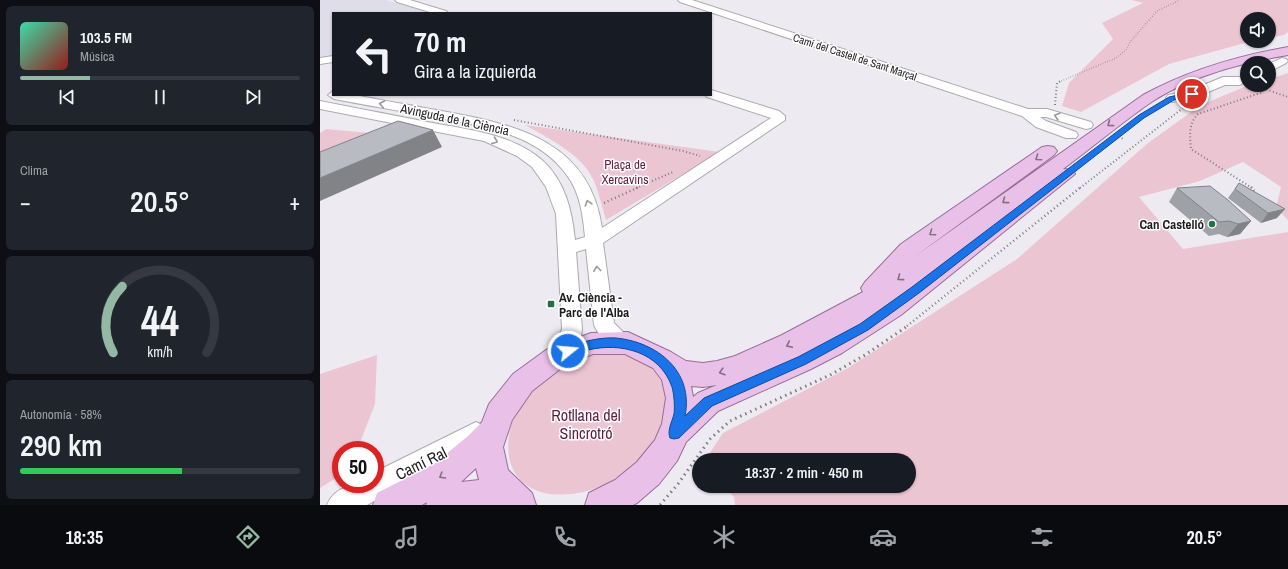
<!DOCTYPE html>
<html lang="es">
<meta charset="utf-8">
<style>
body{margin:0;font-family:"Archivo Narrow",sans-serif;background:#20242c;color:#f1f3f6;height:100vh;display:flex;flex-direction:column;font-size:15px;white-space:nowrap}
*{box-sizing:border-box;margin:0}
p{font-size:13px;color:#9ea1a6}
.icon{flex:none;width:22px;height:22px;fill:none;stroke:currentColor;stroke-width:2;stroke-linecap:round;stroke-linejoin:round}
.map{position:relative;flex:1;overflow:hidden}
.drawer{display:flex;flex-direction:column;gap:6px;padding:6px;background:#0d0f14;width:320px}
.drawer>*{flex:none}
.top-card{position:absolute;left:12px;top:12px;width:380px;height:84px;border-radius:0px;box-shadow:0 1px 3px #0004;background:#171b24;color:#f1f3f6;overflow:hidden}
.tools{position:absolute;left:920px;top:12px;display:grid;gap:8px}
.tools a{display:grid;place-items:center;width:36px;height:36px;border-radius:50%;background:#171b24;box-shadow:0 1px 3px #0004;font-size:20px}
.speed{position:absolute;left:12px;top:441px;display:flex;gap:8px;font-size:20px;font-weight:700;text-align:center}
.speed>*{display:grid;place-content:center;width:52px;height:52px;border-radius:50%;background:#171b24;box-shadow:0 1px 3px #0004;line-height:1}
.speed .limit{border:6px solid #d22;background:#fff;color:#111}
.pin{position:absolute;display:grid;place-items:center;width:34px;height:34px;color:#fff;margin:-17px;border:2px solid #fff;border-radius:50%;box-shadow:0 1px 4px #0007}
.me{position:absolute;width:44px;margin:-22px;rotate:73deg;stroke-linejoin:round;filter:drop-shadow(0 0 3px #0008)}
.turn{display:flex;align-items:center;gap:14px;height:84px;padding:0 16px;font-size:18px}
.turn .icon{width:52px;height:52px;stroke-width:2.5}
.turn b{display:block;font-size:28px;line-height:34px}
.big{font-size:30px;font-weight:600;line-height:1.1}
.drawer .card{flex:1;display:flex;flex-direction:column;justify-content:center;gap:6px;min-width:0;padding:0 14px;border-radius:6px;background:#20242c}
.drawer .dial{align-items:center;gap:0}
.dial svg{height:104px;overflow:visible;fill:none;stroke:#363941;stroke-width:7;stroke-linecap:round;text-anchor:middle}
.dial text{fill:#f1f3f6;stroke:none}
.song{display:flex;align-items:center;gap:12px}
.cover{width:48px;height:48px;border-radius:6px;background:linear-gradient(135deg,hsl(160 70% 55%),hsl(0 70% 35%))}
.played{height:4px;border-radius:2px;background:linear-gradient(90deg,#93b9a5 25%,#363941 25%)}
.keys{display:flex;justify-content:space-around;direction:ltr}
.heat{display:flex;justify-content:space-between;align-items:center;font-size:22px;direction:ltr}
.charge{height:6px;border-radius:3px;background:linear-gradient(90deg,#34c759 58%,#363941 0)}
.trip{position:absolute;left:372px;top:453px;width:224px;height:40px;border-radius:20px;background:#171b24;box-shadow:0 1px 3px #0004;font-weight:600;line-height:40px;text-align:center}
.tab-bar{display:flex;height:64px;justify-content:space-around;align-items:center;background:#090b0e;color:#9ea1a6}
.tab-bar .icon{width:28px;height:28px}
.tab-bar .on{color:#93b9a5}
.tab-bar b{font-size:18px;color:#f1f3f6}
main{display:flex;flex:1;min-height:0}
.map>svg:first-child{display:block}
.built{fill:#e0ddea}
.green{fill:#ecc5d2}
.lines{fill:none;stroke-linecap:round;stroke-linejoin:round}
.minor-casing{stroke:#acaab0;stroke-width:2}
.major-casing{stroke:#986d98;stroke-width:2}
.path-far3{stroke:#7e7d81;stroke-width:1.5;stroke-dasharray:0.5 2;stroke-linecap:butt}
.path-far2{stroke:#7e7d81;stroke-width:2;stroke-dasharray:1 2.5;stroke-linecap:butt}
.path-far1{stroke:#7e7d81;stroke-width:2.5;stroke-dasharray:1 3;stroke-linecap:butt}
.path{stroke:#7e7d81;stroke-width:3;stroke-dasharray:1.5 4;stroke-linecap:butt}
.minor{fill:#fff;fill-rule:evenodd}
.major{fill:#e9c1e8;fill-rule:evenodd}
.wall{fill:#9ea1a6}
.shaded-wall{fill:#818387}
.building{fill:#b8bbc1;stroke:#818387}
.oneway{stroke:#99999a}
.oneway2{stroke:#836f84}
.route{fill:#1a73e8;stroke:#114b97}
.poi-dot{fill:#207243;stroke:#fff;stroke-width:1.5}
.labels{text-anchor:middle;stroke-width:3;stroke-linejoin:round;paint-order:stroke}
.far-street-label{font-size:11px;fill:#1d1d1f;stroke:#fff}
.street-label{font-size:13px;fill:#1d1d1f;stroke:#fff}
.park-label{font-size:13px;fill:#621e3d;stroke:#fff}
.poi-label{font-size:13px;font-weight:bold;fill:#1d1d1f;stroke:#fff;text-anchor:end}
.near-park-label{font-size:16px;fill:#621e3d;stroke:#fff}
.near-street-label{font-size:16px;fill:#1d1d1f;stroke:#fff}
</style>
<main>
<section class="drawer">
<div class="card">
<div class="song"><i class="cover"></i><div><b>103.5 FM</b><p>Música</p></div></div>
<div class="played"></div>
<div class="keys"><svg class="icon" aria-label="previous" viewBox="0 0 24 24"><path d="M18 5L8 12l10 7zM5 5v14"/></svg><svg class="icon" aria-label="pause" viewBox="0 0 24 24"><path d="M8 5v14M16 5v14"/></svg><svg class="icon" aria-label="next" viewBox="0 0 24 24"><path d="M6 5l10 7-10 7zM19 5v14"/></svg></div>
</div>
<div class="card"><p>Clima</p>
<div class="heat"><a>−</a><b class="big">20.5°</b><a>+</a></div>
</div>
<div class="card dial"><svg viewBox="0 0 100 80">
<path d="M14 69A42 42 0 1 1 86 69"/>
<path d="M14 69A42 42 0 0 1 21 18" stroke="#93b9a5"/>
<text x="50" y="56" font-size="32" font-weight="700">44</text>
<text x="50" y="72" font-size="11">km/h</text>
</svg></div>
<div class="card"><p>Autonomía · 58%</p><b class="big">290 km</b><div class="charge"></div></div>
</section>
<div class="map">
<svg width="968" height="505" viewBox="0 0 968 505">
<rect width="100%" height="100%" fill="#edebf1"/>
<!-- built -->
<path class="built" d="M0,0H66L110,13H13V57L0,59Z"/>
<!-- green -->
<g class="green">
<path d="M812,0H968V32L964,35L949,38V19H927V41H932L849,64L761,112L742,106L749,83L793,39L782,23L823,3Z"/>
<path d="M968,73V220L956,208L961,187L923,162L880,181L819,197L863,249L968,232V505H415L414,497L404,486H589V460H385L403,433L528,368L697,259L828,143L881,105L929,85H949V79Z"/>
<path d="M205,125L400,152L286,220C282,207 279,193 274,181C263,155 228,138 205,125Z"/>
<path d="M6,129L84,136L0,172V133Z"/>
<path d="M293,353C401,367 325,505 230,494C177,485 181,430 206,396C210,390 217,386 222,382C245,363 262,354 293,353Z"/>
<path d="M57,355L55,404L37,450H21V475L0,488V374Z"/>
</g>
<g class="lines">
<!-- minor casing -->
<g class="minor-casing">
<g id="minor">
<path d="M75,0H90L126,11L128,13H113L77,2Z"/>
<path d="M358,0H372L708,109H727L771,122L773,125L771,128L766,129L726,117H720L726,121L756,132L758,135L756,138H746L716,127L702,116L360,2Z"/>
<path d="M13,56V62L0,64V58Z"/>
<path d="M962,58L966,59L968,61L966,63L949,72V64Z"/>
<path d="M903,77H920L926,81L920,85H905L876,97L852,102L846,98L848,95L869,91Z"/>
<path d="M391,90L459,111L465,116V120L283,243L294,323L308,337L312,343L308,349C292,355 281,339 274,325L266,249L256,252L262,329L261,335L250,360L242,363L234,360L231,354L242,329L236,214L226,187L212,167L197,156L164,141L0,109V101C34,108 68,114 102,121C141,129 190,132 222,160C245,181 252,210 255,240L265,237C263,215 260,192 246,174C215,131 155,125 107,116C76,110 45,105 14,99L8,95L13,91V95H34C65,101 96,106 127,112C199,125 270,143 282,228L451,118L387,97L385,95H391Z"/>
<path d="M156,422L165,426L168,434L165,442L153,450L104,474L47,505H7C15,485 36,484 55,484V472Z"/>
</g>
</g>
<!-- major casing -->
<g class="major-casing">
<path id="major" d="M968,47V55C922,63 873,75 833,101C802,122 773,147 743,169L753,170L755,174L581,315L522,353L491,369L398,411L366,442L357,461L339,484L317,503L313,505H265L269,493L295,480L317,462L335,440L342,424L346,398L342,380L333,368L305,354H273L244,366L212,391L192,420L183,447L188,470L212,493L216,505H106L107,502L102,505H53L57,493L114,464L148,436L162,422L169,404L193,374L226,350L271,333L308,332L351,352L366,361L383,363L397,361L415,356L462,335L543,292L541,288L545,282L581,244L722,147L728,146L734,147L737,151L734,155L594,257L823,95C869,70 917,56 968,47ZM397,385L378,393L373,397L371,386L383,387ZM156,468L159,480L141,482Z"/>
</g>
<!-- path-far3 -->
<path class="path-far3" d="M739,82L796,58L806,50L810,42L837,11L860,0"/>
<!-- path-far2 -->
<g class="path-far2">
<path d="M933,85L968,97"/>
<path d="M735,105L737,83L741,81"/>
<path d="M194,120L363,151L380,156"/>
<path d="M795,136L804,139"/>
<path d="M316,188L353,172"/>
<path d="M760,188L863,108"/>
<path d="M932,188L871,149C870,136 868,124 878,114L943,92L941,87"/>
</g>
<!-- path-far1 -->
<g class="path-far1">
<path d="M931,187L935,192"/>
<path d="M284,203L319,187"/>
<path d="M587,326L761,187"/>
</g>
<!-- path -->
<path class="path" d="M340,505L358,484L390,439L410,421L510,375L545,355L589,325"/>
<!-- minor -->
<use href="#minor" class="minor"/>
<!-- major -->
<use href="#major" class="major"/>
</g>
<!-- wall -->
<g class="wall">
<path d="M919,183L957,218L941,223L908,198Z"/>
<path d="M857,188L931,221L920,234L907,237L899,234L889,236L849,202Z"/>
</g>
<!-- shaded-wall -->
<g class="shaded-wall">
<path d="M113,130L122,147L0,201V178Z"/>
<path d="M965,209L957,218L941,223L948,213Z"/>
<path d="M931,221L920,234L907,237L918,224Z"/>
</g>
<!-- building -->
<g class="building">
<path d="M78,121L113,130L0,178V152Z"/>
<path d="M919,183L965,209L948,213L915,189Z"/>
<path d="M890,186L908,200L931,221L918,224L909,221L899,222L857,188Z"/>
</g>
<!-- one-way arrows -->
<defs><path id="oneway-chevron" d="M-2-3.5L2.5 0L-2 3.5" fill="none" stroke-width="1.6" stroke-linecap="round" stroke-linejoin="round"/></defs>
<g class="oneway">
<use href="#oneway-chevron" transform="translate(62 104) rotate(-169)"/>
<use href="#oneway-chevron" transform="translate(737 116) rotate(-163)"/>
<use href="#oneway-chevron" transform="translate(175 141) rotate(21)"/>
<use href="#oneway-chevron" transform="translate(268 203) rotate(-107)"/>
<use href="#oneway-chevron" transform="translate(277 269) rotate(-97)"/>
</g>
<g class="oneway2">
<use href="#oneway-chevron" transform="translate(790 124) rotate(143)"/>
<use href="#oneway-chevron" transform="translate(718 158) rotate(145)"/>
<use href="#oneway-chevron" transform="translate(685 201) rotate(144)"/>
<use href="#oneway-chevron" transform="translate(612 233) rotate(145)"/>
<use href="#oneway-chevron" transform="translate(580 278) rotate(144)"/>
<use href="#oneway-chevron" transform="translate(469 345) rotate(155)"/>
<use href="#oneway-chevron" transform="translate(402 372) rotate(164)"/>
<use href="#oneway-chevron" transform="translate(122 476) rotate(149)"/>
</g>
<!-- route -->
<path class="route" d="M872,92L875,94V96L854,100L824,118L599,293L548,330L486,364L392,406L359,438L354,439L350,438C347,430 352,422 354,414C355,407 354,394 352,387C340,352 301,342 268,350C261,351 252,357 245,354L243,351L245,348C261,342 279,337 296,338C337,342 374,371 365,416L384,398L478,357L540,324L592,287L819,115L849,97Z"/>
<!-- markers -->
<g class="poi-dot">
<circle cx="892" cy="224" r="4"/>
<rect x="227" y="300" width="8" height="8" rx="2"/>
</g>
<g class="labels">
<!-- far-street labels -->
<g class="far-street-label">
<text transform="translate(535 57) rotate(18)" y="4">Camí del Castell de Sant Marçal</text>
</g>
<!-- street labels -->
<g class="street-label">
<text transform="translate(135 119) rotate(12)" y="5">Avinguda de la Ciència</text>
</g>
<!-- park labels -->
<g class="park-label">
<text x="305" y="169">Plaça de<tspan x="305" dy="15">Xercavins</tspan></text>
</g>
<!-- poi labels -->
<g class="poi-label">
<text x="884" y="229">Can Castelló</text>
<text x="239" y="302" text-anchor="start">Av. Ciència -<tspan x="239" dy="15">Parc de l'Alba</tspan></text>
</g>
<!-- near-park labels -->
<g class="near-park-label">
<text x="266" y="421">Rotllana del<tspan x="266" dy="18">Sincrotró</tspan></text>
</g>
<!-- near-street labels -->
<g class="near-street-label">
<text transform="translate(101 463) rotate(-26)" y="6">Camí Ral</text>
</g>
</g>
</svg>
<div class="tools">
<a><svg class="icon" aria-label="sound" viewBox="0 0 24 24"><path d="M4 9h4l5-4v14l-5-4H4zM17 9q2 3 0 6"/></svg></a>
<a><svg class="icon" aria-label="search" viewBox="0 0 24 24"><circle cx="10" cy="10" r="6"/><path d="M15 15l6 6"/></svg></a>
</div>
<div class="speed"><div class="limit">50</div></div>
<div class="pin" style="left:872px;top:94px;background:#d93025"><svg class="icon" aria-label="arrive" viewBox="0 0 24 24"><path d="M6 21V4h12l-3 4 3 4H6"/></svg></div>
<svg class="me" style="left:248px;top:351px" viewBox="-20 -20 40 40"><circle r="17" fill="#1a73e8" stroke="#fff" stroke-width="3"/><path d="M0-11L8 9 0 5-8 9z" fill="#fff"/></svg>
<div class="trip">18:37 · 2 min · 450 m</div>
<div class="top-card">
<div class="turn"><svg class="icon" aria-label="left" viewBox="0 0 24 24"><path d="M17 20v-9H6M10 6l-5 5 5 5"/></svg><div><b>70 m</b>Gira a la izquierda</div></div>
</div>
</div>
</main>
<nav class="tab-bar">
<b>18:35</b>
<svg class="icon on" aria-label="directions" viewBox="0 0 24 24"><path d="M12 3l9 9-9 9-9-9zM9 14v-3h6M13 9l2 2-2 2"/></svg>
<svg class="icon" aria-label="music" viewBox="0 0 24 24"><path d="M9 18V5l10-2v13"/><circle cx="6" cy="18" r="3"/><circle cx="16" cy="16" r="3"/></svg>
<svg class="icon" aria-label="phone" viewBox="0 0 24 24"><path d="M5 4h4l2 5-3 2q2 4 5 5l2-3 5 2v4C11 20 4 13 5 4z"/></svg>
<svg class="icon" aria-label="climate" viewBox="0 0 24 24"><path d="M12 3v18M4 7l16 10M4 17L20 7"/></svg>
<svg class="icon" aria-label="car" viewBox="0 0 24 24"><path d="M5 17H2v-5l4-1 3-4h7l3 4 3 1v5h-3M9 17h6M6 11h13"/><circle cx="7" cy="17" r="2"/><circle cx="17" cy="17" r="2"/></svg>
<svg class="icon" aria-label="filters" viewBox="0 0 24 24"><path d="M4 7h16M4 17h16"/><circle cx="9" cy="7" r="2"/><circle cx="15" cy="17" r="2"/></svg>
<b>20.5°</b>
</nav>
